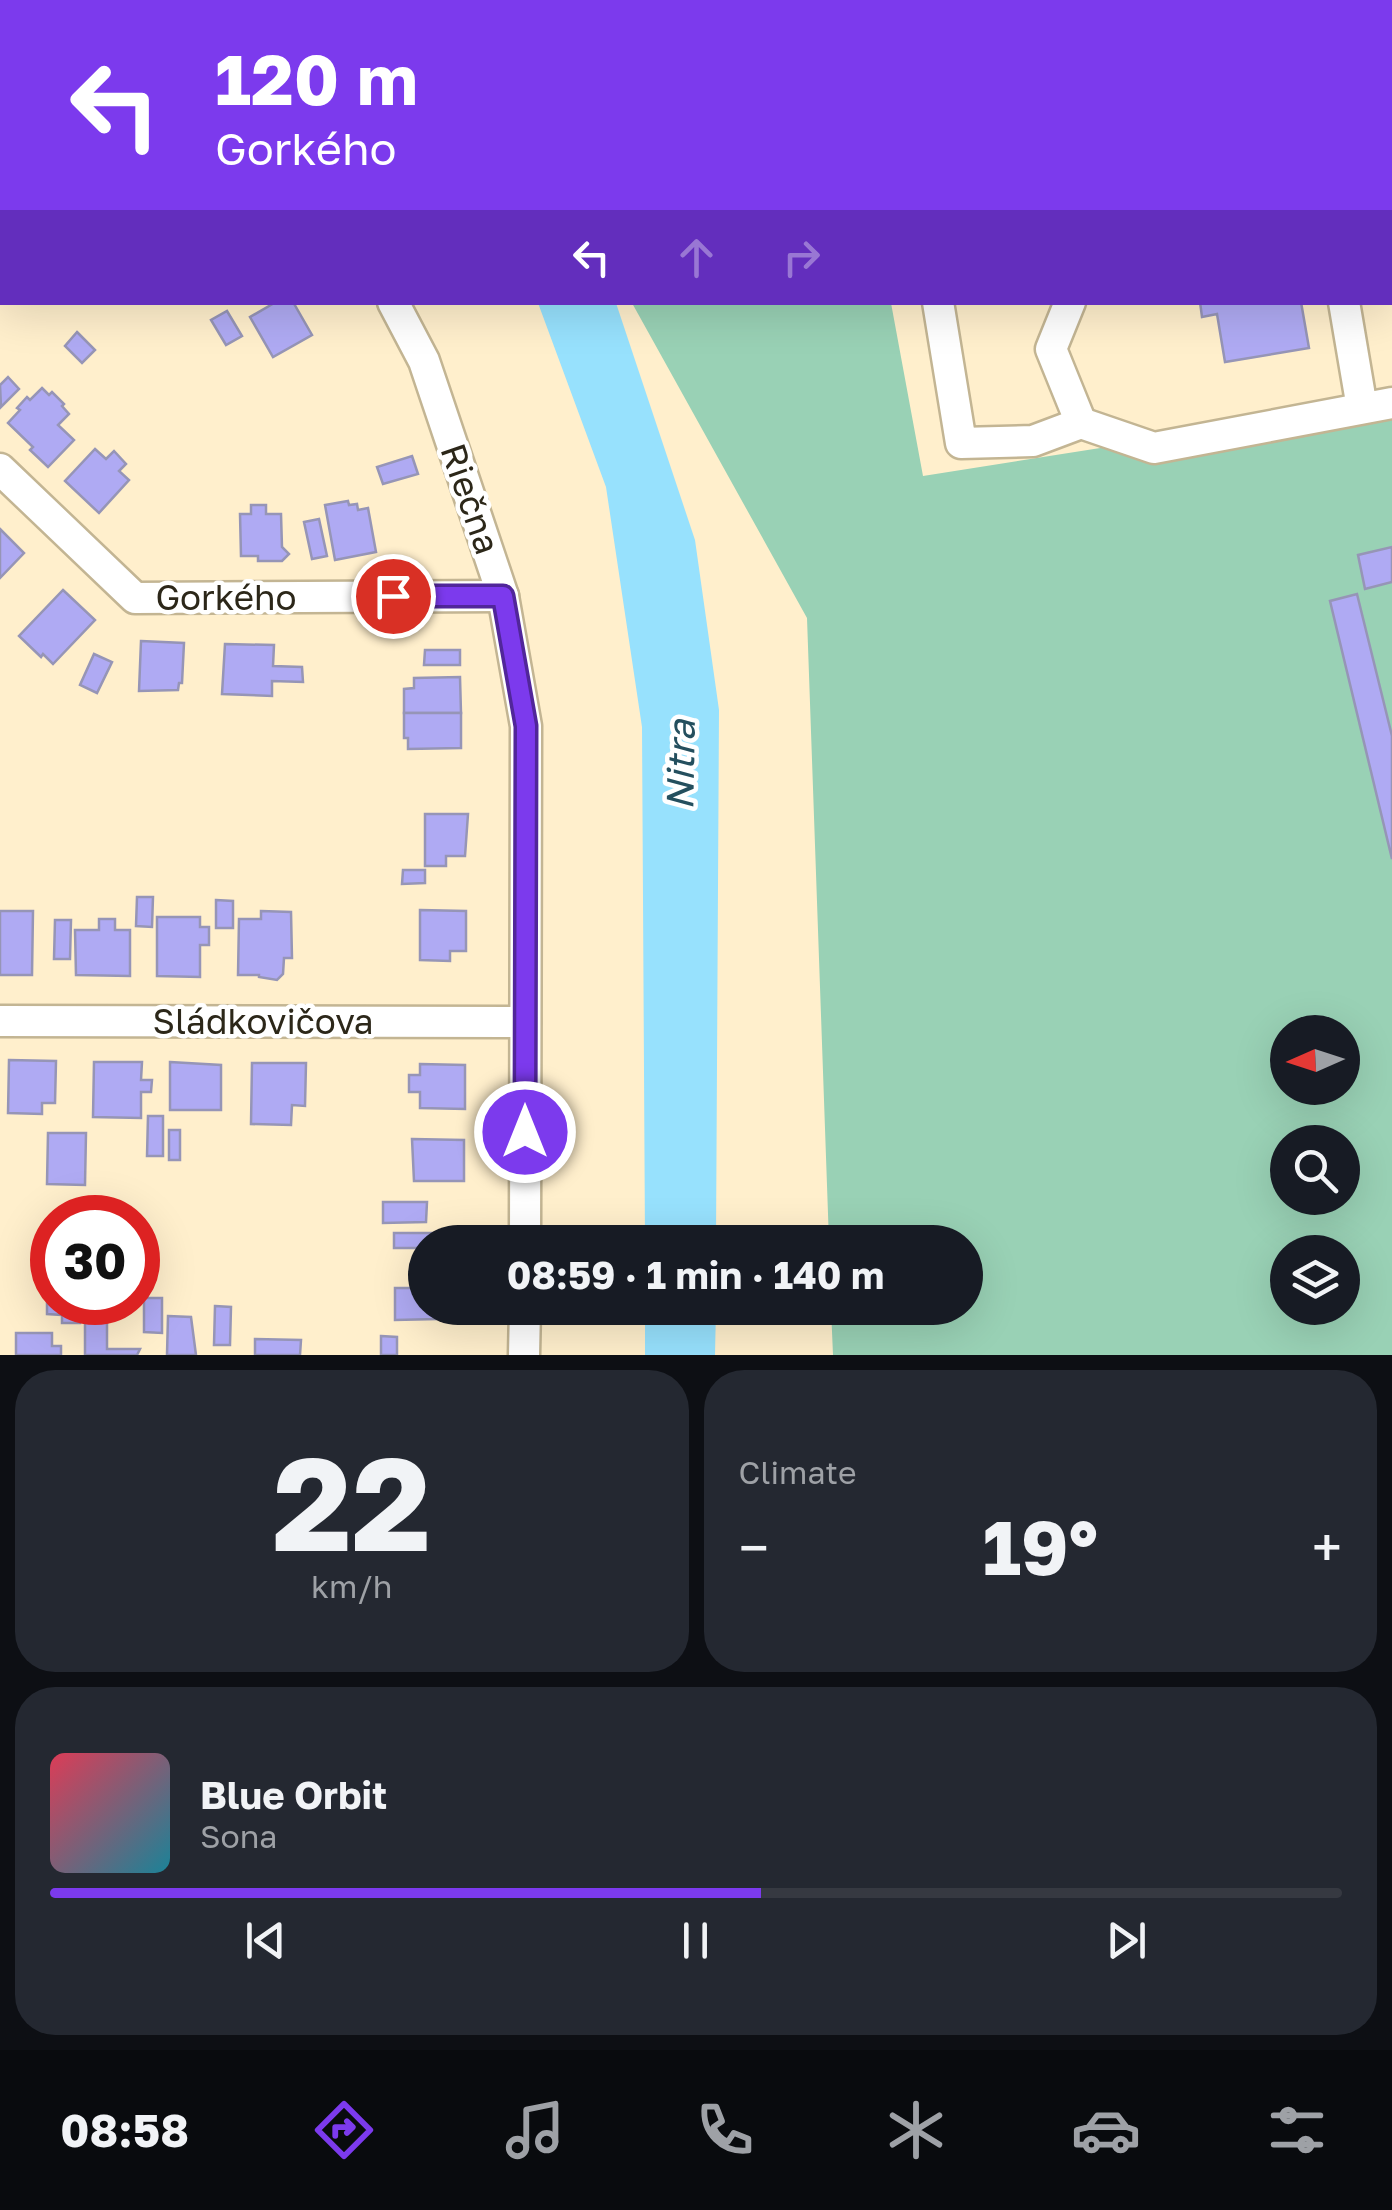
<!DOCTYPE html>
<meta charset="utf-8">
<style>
body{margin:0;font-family:"Golos Text",sans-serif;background:#242831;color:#f1f3f6;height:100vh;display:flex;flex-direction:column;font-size:38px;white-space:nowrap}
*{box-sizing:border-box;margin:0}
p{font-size:32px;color:#9ea1a6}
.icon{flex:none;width:55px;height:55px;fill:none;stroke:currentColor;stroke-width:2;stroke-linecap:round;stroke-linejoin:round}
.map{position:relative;height:1355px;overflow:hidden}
.sheet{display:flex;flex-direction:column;gap:15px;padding:15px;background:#0d0f14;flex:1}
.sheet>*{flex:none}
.top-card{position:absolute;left:0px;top:0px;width:1392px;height:305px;box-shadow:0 10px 40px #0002;background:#7c3aed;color:#fff;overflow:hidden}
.needle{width:65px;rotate:267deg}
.fabs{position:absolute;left:1270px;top:1015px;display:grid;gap:20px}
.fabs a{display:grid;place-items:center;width:90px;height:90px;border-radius:50%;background:#171b24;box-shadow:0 10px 40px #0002;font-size:50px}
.speed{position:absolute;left:30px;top:1195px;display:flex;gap:20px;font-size:50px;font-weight:700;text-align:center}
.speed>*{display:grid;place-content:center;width:130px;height:130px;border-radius:50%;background:#171b24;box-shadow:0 10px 40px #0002;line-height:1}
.speed .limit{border:15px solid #d22;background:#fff;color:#111}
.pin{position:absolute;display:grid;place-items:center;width:85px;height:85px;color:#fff;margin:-42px;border:5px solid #fff;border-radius:50%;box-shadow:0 2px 10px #0007}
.me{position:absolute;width:110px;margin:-55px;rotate:0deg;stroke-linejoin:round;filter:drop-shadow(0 0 8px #0008)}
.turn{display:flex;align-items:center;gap:35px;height:210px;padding:0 50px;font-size:45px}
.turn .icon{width:130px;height:130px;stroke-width:2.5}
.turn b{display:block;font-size:70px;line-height:85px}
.lanes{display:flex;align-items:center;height:95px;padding:0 50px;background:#0003;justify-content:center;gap:50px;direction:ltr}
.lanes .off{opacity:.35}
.big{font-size:75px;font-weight:700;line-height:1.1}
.sheet .widget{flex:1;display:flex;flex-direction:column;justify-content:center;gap:15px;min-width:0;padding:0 35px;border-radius:40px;background:#242831}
.sheet .dial{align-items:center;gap:0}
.dial b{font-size:130px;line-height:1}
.song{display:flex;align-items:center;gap:30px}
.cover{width:120px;height:120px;border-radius:15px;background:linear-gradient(135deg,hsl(350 70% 55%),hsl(190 70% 35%))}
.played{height:10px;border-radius:5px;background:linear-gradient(90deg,#7c3aed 55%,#363941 55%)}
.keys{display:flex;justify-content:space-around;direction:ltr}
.heat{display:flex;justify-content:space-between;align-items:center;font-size:55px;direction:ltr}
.sheet .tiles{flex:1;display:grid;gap:15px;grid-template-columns:1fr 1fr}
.widget:last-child{grid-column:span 2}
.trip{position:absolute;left:408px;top:1225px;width:575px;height:100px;border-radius:50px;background:#171b24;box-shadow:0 10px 40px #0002;font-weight:700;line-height:100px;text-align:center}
.dock{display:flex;height:160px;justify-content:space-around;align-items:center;background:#090b0e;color:#9ea1a6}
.dock .icon{width:70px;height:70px}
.dock .selected{color:#7c3aed}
.dock b{font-size:45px;color:#f1f3f6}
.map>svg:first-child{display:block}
.green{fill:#99d1b5;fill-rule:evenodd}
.water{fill:#97e1fd}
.building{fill:#afaaf3;stroke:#9695b6;stroke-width:2.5}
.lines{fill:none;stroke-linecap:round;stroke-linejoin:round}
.minor-casing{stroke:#c3b593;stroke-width:35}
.minor{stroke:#fff;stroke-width:30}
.route-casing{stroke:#51269a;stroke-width:25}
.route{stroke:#7c3aed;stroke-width:18}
.labels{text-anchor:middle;stroke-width:9;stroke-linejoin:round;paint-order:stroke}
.street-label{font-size:35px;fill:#2c2719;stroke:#fff}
.water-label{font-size:38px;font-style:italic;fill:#244f5e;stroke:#fff}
</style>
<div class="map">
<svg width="1392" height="1355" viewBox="0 0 1392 1355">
<rect width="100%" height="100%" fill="#ffefcc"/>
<!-- green -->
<g class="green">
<path d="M466,0H836V2H467Z"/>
<path d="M632,303H891L923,476L1392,402V1355H833L831,1308H965V1242H829L807,618ZM1288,1032H1342V1088H1288ZM1288,1142H1342V1198H1288ZM1288,1252H1342V1308H1288Z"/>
</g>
<!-- water -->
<g class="water">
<path d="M538,303H616L695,540L719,710L716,1242H645L642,727L606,487Z"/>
<path d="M645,1308H716L715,1355H645Z"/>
</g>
<!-- building -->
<g class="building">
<path d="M276,302H293L312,335L273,357L250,317Z"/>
<path d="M1200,302H1301L1309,348L1225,362L1217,314L1202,317Z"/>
<path d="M227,311L242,336L226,345L211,320Z"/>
<path d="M77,332L95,350L82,363L65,346Z"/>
<path d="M8,377L19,389L1,407L0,385Z"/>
<path d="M42,388L49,395L52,392L64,404L62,406L69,414L58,425L74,440L48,467L30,450L33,447L8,423L20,410L17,408L27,397L30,400Z"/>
<path d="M95,449L106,459L114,451L126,464L119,471L129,480L99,513L65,481Z"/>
<path d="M412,456L418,474L383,484L377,467Z"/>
<path d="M348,501L349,505L357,504L358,510L368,508L376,552L335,560L325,505Z"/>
<path d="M251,505H266V514H281L282,547L289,554L282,561H258V556H241L240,514H251Z"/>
<path d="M319,519L327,556L312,559L304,522Z"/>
<path d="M0,529L24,553L0,578Z"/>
<path d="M1392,547V582L1365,589L1358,555Z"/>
<path d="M63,590L95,620L53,664L43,654L41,657L19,636Z"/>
<path d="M1357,594L1392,736V859L1330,601Z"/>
<path d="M141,641L184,643L182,683H179L178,690L139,691Z"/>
<path d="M225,644L274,645L273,666L302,667L303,682L272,681V696L222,694Z"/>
<path d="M425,650H460V665H424Z"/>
<path d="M94,654L112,662L97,693L80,685Z"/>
<path d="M460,677L461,713H404V689L414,688V678Z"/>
<path d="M404,713H461V748L408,749V738H404Z"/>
<path d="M425,814H468L465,856H446V866H425Z"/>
<path d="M403,870H425V883L402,884Z"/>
<path d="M137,897H153L152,927L136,926Z"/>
<path d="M216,900L233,901V928H216Z"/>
<path d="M420,910L466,911V951H450V961L420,960Z"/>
<path d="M0,911H33L32,975H0Z"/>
<path d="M261,911L291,912L292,958H284L283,974L277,980L259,977V975H238L239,919H261Z"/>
<path d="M157,917H200V927H209V945H200V977L157,976Z"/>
<path d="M99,919H115V930H130V976L76,975L75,930H99Z"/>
<path d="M55,920H71L70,959H54Z"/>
<path d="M9,1060L56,1061L55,1103H42V1114L8,1113Z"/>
<path d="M94,1062H142L141,1080H152L151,1092H141V1118L93,1117Z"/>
<path d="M170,1062L221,1065V1110H170Z"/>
<path d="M252,1063H306L305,1106L292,1105L291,1125L251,1124Z"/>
<path d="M420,1064L465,1065V1109L420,1108V1092H409V1075H420Z"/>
<path d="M148,1116H163V1156H147Z"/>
<rect x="169" y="1130" width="11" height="30"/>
<path d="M48,1133H86L85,1185L47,1184Z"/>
<path d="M412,1139L464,1140V1181H414Z"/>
<path d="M383,1202H427L426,1222L383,1223Z"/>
<path d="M394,1233H462V1242H425L424,1305L425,1308H438V1319L395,1320V1288H411V1265L422,1266V1248H394Z"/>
<path d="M47,1296H52V1302H80V1323H62V1315L47,1314Z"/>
<path d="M144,1298H162V1333L144,1332Z"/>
<path d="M215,1306L231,1307L230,1345H214Z"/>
<path d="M85,1313H107V1349H140L137,1355H85Z"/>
<path d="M168,1316L191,1317L196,1355H167Z"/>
<path d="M16,1333H52V1346H61V1355H16Z"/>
<path d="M381,1336L397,1337V1355H381Z"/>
<path d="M255,1339L301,1340L300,1355H255Z"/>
</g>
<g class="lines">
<!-- minor casing -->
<g class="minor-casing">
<g id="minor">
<path d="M175,0L177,2"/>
<path d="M841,0V2"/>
<path d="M1068,0V2"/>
<path d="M1195,2L1196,0"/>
<path d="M393,302L424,361L503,596L526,726L525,1242"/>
<path d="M938,302L961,443L1033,441L1081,423L1154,448L1392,403"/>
<path d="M1070,302L1051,349L1081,423"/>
<path d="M1344,302L1362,408"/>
<path d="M0,469L135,598L503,596"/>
<path d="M0,1021L525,1022"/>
<path d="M524,1355L525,1308"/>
</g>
</g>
<!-- minor -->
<use href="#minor" class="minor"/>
</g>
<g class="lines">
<!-- route casing -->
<g class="route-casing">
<path id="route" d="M393,596H503L526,726L525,1132"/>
</g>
<!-- route -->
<use href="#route" class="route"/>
</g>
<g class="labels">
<!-- street labels -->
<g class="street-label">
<text transform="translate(470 499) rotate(71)" y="12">Riečna</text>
<text x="226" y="610">Gorkého</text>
<text x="263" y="1034">Sládkovičova</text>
</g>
<!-- water labels -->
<g class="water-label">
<text transform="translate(681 765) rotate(-89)" y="13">Nitra</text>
</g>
</g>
</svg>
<div class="fabs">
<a><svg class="needle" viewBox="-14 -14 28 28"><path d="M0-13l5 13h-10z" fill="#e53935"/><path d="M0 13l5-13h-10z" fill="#9ea1a6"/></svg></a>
<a><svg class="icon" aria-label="search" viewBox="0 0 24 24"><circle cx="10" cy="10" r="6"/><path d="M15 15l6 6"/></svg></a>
<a><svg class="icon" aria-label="layers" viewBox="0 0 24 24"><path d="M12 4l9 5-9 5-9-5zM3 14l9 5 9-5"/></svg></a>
</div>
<div class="speed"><div class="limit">30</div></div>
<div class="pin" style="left:393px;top:596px;background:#d93025"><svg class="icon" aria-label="arrive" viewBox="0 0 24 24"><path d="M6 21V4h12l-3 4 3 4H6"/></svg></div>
<svg class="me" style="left:525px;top:1132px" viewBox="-20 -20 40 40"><circle r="17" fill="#7c3aed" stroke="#fff" stroke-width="3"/><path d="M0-11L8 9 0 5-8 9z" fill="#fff"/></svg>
<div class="trip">08:59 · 1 min · 140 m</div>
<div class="top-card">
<div class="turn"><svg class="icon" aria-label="left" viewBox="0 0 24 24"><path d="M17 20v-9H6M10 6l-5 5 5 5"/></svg><div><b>120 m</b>Gorkého</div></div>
<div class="lanes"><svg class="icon" aria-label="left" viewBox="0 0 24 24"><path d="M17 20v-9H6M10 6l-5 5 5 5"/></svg><svg class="icon off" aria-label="ahead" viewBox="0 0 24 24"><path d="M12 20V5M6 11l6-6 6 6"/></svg><svg class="icon off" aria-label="right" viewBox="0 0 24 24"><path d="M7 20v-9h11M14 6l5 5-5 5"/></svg></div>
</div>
</div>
<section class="sheet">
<div class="tiles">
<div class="widget dial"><b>22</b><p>km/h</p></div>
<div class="widget"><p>Climate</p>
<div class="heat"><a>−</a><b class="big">19°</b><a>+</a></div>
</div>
<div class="widget">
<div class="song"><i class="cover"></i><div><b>Blue Orbit</b><p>Sona</p></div></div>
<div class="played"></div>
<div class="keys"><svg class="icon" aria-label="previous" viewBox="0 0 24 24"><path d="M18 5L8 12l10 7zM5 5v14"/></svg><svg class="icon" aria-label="pause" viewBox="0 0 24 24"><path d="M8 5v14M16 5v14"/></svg><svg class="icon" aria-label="next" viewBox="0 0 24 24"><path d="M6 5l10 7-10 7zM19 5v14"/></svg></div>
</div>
</div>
</section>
<nav class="dock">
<b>08:58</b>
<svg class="icon selected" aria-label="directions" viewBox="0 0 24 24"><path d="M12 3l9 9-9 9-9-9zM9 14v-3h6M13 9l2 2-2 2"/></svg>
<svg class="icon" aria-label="music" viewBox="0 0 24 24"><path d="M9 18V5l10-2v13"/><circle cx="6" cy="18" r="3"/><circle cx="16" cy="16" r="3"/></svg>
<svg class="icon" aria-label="phone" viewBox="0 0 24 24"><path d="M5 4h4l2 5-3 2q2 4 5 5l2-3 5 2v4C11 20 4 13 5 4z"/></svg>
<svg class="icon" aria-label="climate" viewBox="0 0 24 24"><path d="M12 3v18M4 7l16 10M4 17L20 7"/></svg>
<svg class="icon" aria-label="car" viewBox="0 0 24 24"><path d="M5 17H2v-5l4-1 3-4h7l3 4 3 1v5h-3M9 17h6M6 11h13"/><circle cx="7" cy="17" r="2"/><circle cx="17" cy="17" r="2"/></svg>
<svg class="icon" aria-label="filters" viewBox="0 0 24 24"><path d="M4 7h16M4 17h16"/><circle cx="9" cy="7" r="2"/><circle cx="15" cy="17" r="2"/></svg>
</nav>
